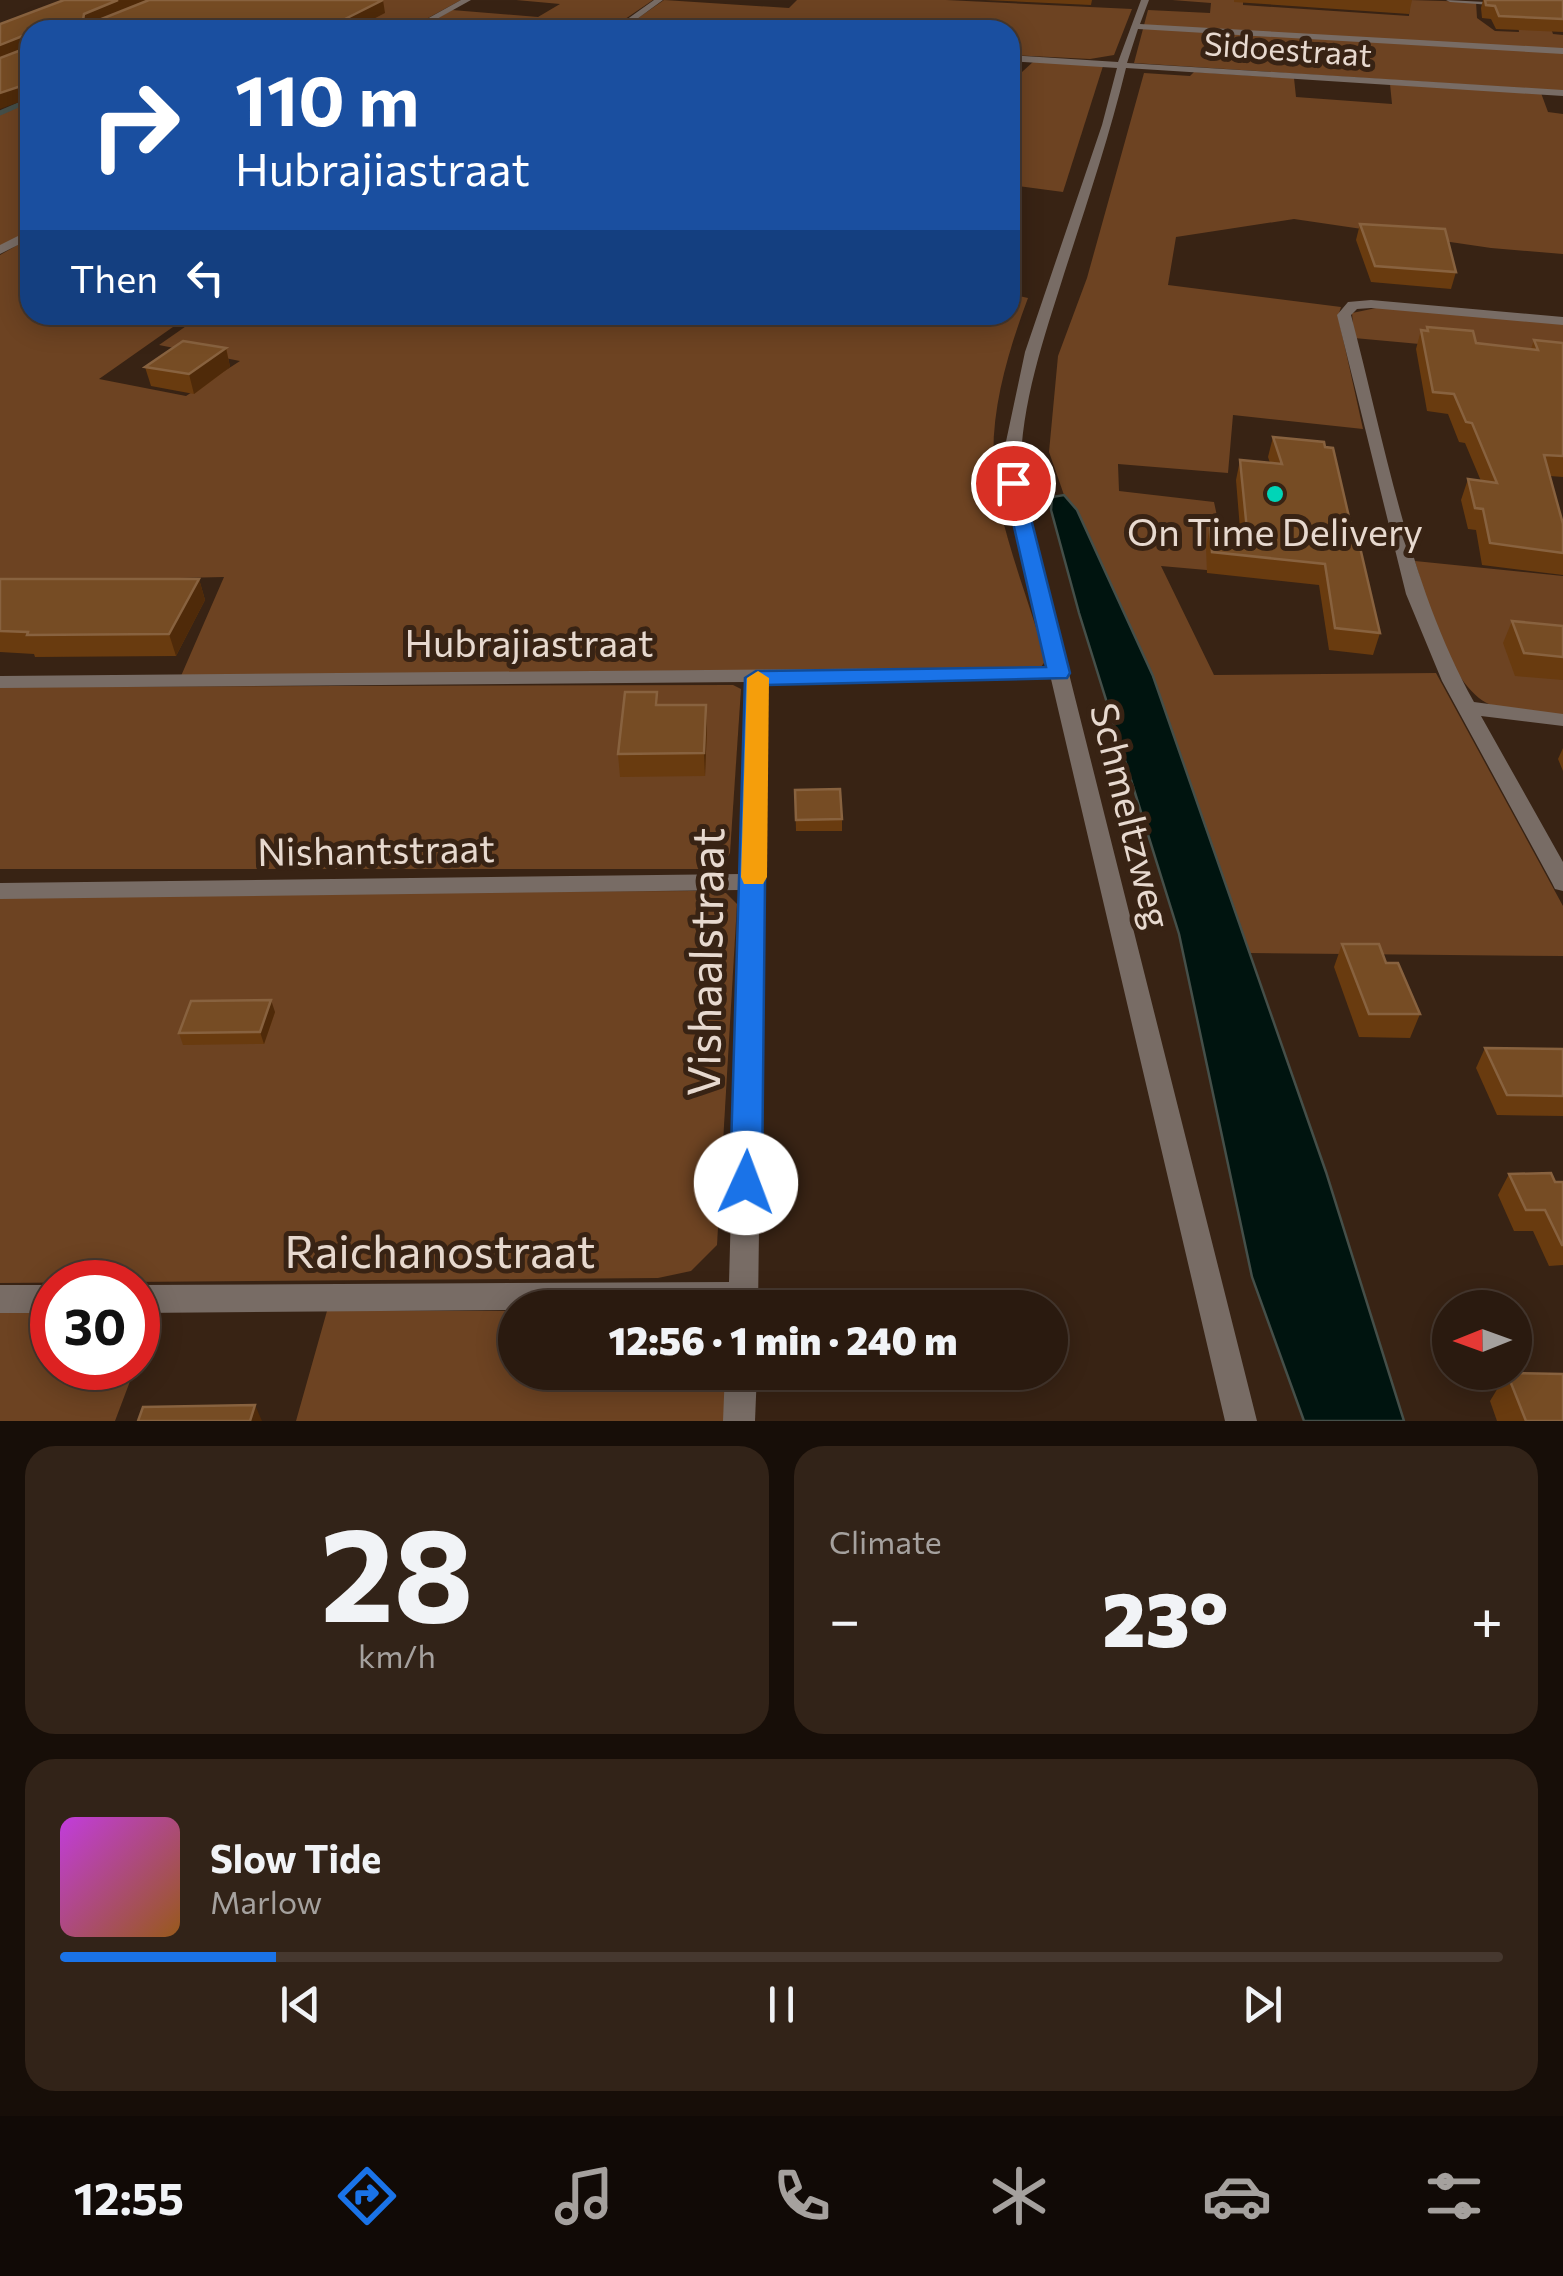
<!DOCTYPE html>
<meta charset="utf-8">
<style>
body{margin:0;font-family:Commissioner,sans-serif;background:#322318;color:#f1f3f6;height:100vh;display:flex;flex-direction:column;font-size:38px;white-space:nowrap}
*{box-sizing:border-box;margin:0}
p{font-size:32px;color:#a5a19e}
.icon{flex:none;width:55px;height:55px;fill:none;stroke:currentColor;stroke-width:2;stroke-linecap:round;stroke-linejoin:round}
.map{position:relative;height:1421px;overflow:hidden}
.details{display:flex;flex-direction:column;gap:25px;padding:25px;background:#170e08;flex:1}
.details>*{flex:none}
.top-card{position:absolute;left:20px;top:20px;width:1000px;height:305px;border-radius:30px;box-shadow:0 5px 25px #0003,0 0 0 2px #46382f;background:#1a4fa0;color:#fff;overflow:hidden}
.needle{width:65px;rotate:269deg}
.controls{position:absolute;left:1432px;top:1290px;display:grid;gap:20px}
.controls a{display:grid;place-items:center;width:100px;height:100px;border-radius:50%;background:#2a1a0f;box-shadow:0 5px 25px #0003,0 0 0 2px #46382f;font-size:50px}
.speed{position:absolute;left:30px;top:1260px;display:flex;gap:20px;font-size:50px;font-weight:700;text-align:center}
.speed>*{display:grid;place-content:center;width:130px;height:130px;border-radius:50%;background:#2a1a0f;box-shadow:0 5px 25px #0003,0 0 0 2px #46382f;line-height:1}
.speed .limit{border:15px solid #d22;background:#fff;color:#111}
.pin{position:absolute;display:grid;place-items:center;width:85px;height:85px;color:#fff;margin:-42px;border:5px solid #fff;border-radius:50%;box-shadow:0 2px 10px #0007}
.me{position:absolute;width:110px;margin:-55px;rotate:2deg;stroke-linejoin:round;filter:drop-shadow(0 0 8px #0008)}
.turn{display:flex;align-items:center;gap:35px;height:210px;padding:0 50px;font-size:45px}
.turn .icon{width:130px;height:130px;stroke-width:2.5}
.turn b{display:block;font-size:70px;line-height:85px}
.then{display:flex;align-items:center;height:95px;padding:0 50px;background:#0003;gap:20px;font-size:38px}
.big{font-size:75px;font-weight:800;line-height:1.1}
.details .tile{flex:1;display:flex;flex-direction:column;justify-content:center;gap:15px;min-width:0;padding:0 35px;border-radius:30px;background:#322318}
.details .dial{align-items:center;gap:0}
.dial b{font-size:130px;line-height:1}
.song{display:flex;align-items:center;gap:30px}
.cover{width:120px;height:120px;border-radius:15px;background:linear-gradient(135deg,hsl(290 70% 55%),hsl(30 70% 35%))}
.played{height:10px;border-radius:5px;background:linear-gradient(90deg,#1a73e8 15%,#46382f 15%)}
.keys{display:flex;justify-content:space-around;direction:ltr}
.heat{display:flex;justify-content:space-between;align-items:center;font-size:55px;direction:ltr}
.details .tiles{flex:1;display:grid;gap:25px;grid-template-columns:1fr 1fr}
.tile:last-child{grid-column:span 2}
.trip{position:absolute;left:498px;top:1290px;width:570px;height:100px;border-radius:50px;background:#2a1a0f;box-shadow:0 5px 25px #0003,0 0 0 2px #46382f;font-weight:800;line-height:100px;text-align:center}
.dock{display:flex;height:160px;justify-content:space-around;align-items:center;background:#110a06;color:#a5a19e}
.dock .icon{width:70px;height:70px}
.dock .on{color:#1a73e8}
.dock b{font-size:45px;color:#f1f3f6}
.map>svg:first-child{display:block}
.green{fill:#6d4322}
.water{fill:#00140f;stroke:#454f49;stroke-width:2.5}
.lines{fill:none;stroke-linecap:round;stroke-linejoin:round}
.stream{stroke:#454f49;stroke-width:5}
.minor{fill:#786c65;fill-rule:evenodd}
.wall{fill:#693b0f}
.shaded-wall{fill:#4f2a09}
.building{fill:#764c24;stroke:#88623f;stroke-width:2.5}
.route{fill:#1a73e8;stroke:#114b97;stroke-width:2.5}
.slow{fill:#f59e0b}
.poi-dot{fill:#00d5b7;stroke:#382314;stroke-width:4}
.labels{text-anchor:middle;stroke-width:10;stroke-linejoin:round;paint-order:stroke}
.far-street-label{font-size:32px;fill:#e7d9cf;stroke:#382314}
.poi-label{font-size:38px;fill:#e7d9cf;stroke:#382314}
.street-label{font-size:38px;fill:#e7d9cf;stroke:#382314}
.near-street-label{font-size:45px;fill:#e7d9cf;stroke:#382314}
</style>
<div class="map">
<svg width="1563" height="1421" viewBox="0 0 1563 1421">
<rect width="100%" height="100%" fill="#382314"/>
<!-- green -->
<g class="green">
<path d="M264,0H461L406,30H194Z"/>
<path d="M516,0H653L609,30H416L452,10L538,17L560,4Z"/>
<path d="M664,0L789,8L797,0H946L1132,9L1114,55L1090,59L1010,55V30H621Z"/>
<path d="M1172,0H1243V5L1409,16L1410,0L1476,2L1477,18L1495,31L1519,32L1516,9H1544L1553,34L1563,35V91L1134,63L1148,10L1210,13L1211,3Z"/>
<path d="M1034,61L1103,66L1063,192L1010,185V83Z"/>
<path d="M1194,72L1294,78L1296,97L1392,104L1390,84L1541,93L1548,112L1563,114V254L1491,248L1294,219L1176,237L1168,285L1341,307L1338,316L1363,429L1233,415L1228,473L1118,464L1119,491L1214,502L1229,572L1161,566L1214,675L1436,673L1563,906V956L1249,953L1153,676L1077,510L1064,495L1049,452L1058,356L1087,278L1144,73L1190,76Z"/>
<path d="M30,101V231L0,247V114Z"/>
<path d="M30,238V315H190L99,379L186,396L240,361L159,345L202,315H1010V294L1028,298C1006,357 986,424 996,488C1005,542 1031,607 1046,660L1041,667L181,676L224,577L4,582L0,587V255Z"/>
<path d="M1381,307L1563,324V357L1354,338L1352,313Z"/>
<path d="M1415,561L1563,576V715C1541,712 1515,713 1494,706C1450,692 1427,601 1415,561Z"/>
<path d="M733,685L741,689L730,853L722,866L706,869H0V687Z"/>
<path d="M702,891L726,893L737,904L717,1245L691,1271L658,1278L0,1283V893Z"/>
<path d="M52,1308V1368H135L115,1421H0V1309Z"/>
<path d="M327,1311H515V1372L729,1373L728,1421H296Z"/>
</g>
<!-- water -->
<path class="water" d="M1064,495L1077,510L1153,676L1326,1172L1404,1421H1304L1252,1277L1179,934L1079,613L1051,510L1052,497Z"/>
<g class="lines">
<!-- stream -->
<path class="stream" d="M0,113L30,100"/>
<!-- minor -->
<g class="minor">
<path d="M461,0H471L417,30H407Z"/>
<path d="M654,0H663L622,30H612Z"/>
<path d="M1141,0H1149L1140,24L1563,48V54L1138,29L1127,63L1563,90V96L1126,68C1109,138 1086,206 1064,274C1043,341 1018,412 1021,483L1257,1421H1225L1051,679L766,681L758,1308L138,1313V1285L729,1282L740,890L0,899V883L741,874L746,682L0,688V676L1048,667L1005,483L1004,451L1025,352L1102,125L1117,68L1010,61V55L1118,62Z"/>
<path d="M1446,0L1563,6V10L1450,2Z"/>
<path d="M30,230V239L0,254V245Z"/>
<path d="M1371,300L1563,317V325L1371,308L1357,309L1351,315C1385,444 1409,586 1474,702L1563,714V726L1481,716L1563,862V891L1555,889L1552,883L1442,681L1406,594L1337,315L1348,302Z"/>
<rect x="0" y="1285" width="52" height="28"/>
<path d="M725,1372H757L755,1421H723Z"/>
</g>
</g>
<!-- wall -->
<g class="wall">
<path d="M984,0H1092L1091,5Z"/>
<path d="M1234,0H1412L1409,14L1234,2Z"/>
<path d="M1483,0H1563V32L1496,29L1491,19L1482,18L1481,8Z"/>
<path d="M1360,224L1456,272L1451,289L1371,282L1356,240Z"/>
<path d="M1427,327L1476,343L1531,349L1534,340L1563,343V477L1550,476L1563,524V575L1482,565L1476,530L1468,529L1461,500L1468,479L1481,481L1465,443L1459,442L1448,414L1427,411L1416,349L1421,330L1426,331Z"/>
<path d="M226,348L230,367L194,394L151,386L145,367Z"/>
<path d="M1273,437L1355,543L1380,633L1373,655L1329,650L1319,585L1207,573L1206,547L1210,526L1240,529L1236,480L1240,460L1270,463L1268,457Z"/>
<path d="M0,579H199L205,600L176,656L35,657L34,654L0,652Z"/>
<path d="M1512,621L1563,626V680L1515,676L1503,643Z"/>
<path d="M657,692L658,705H706L707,727L705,776L620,777L618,754Z"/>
<path d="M1563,748V771L1558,759Z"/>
<path d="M795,790L842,819V831H796Z"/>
<path d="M1342,944L1386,963L1420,1014L1410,1038L1359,1037L1334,967Z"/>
<path d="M275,1012L264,1044L183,1045L179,1033Z"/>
<path d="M1485,1048L1563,1049V1116L1497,1115L1476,1068Z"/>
<path d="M1509,1174L1563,1182V1265L1549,1266L1533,1231H1514L1498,1195Z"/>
<path d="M1507,1373L1563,1421H1497L1490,1401Z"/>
</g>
<!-- shaded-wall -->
<g class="shaded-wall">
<path d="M118,0H152L88,27L83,20L84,14Z"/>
<path d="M383,0L385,13L352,30H323Z"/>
<path d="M25,35L29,49L0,60V45Z"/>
<path d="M30,83V98L0,109V93Z"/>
<path d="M226,348L230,367L194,394L189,374Z"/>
<path d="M199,579L205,600L176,656L169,634Z"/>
<path d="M706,705L707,727L705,776L704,753Z"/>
<path d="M271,1000L275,1012L264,1044L260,1032Z"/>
<path d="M255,1405L262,1421H250Z"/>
</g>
<!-- building -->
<g class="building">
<path d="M64,0H118L84,14L83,20H99L149,0H383L323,30H30V83L0,93V58L29,47L30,39L25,35L0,45V24Z"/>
<path d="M1485,0H1563V19L1499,16L1495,6L1486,5Z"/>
<path d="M1360,224L1445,229L1456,272L1375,266Z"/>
<path d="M1427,327L1473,331L1476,343L1538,350L1534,340L1563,343V456L1544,455L1563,524V553L1490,543L1483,509L1475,508L1468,479L1497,483L1472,423L1466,422L1454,394L1433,392L1421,330L1428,331Z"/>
<path d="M183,341L226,348L189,374L145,367Z"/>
<path d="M1273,437L1324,442L1325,447L1333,448L1355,543H1359L1380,633L1335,628L1325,564L1212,552L1210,526L1247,530L1240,460L1282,464Z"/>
<path d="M0,579H199L169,634L27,635L28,632L0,631Z"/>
<path d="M1512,621L1563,626V657L1524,653Z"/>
<path d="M625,692H657L656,705H706L704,753L618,754Z"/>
<path d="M840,789L842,819L796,820L795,790Z"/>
<path d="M1342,944H1379L1386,963H1398L1420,1014H1369Z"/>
<path d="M271,1000L260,1032L179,1033L191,1001Z"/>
<path d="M1485,1048L1563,1049V1096L1507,1095Z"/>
<path d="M1551,1173L1555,1182H1563V1245H1562L1545,1210H1526L1509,1174Z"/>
<path d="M1507,1373L1563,1374V1421H1526Z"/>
<path d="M255,1405L250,1421H138L143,1407Z"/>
</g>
<!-- route -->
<path class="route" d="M1013,477L1022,483L1070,673L1067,678L767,685L762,1183L757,1193L746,1197L735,1193L730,1183L745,678L756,671L1046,667L1004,483Z"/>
<!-- slow -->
<path class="slow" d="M758,671L769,678L767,877L763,884H744L741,877L747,678Z"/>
<!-- markers -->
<circle class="poi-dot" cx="1275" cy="494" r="10"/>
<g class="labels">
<!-- far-street labels -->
<g class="far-street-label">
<text transform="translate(1288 50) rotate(4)" y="11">Sidoestraat</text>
</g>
<!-- poi labels -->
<g class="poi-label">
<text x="1275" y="546">On Time Delivery</text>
</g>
<!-- street labels -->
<g class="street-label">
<text x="529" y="657">Hubrajiastraat</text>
<text transform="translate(1130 816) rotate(76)" y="13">Schmeltzweg</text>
<text transform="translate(376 851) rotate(-1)" y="13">Nishantstraat</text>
</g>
<!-- near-street labels -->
<g class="near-street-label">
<text transform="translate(706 962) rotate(-89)" y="16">Vishaalstraat</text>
<text x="440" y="1268">Raichanostraat</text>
</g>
</g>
</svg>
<div class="controls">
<a><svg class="needle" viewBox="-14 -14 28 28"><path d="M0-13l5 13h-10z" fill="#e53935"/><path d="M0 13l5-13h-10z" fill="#a5a19e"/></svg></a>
</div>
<div class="speed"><div class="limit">30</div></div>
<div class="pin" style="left:1013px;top:483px;background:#d93025"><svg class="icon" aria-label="arrive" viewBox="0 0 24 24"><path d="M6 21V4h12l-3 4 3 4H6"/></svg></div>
<svg class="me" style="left:746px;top:1183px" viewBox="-20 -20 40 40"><circle r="19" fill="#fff"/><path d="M0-13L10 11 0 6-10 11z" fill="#1a73e8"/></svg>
<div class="trip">12:56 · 1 min · 240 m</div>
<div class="top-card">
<div class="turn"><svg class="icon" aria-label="right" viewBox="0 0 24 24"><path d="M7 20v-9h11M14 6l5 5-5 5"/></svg><div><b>110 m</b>Hubrajiastraat</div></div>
<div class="then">Then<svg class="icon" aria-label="left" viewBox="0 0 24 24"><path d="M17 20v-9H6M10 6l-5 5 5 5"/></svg></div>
</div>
</div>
<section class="details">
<div class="tiles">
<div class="tile dial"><b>28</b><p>km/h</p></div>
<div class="tile"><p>Climate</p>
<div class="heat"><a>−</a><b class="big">23°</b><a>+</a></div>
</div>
<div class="tile">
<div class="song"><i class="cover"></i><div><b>Slow Tide</b><p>Marlow</p></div></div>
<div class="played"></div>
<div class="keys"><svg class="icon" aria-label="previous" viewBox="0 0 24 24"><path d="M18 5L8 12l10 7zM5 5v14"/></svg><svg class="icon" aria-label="pause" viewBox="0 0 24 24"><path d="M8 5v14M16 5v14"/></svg><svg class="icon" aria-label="next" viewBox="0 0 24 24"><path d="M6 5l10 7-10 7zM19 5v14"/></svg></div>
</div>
</div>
</section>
<nav class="dock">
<b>12:55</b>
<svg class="icon on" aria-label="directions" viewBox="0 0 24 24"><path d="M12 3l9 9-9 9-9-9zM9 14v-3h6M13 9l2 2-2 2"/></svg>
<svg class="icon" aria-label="music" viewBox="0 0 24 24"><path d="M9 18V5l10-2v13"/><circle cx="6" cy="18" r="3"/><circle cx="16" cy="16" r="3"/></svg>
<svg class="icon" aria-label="phone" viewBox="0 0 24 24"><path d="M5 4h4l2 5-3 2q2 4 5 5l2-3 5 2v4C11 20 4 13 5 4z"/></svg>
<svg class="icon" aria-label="climate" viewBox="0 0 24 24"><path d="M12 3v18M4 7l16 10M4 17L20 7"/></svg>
<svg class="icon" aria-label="car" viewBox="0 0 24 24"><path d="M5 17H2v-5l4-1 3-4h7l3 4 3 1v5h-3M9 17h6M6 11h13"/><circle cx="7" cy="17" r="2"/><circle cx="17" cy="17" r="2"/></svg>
<svg class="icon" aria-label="filters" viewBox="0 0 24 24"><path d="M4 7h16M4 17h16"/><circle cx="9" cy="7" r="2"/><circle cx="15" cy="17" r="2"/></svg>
</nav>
